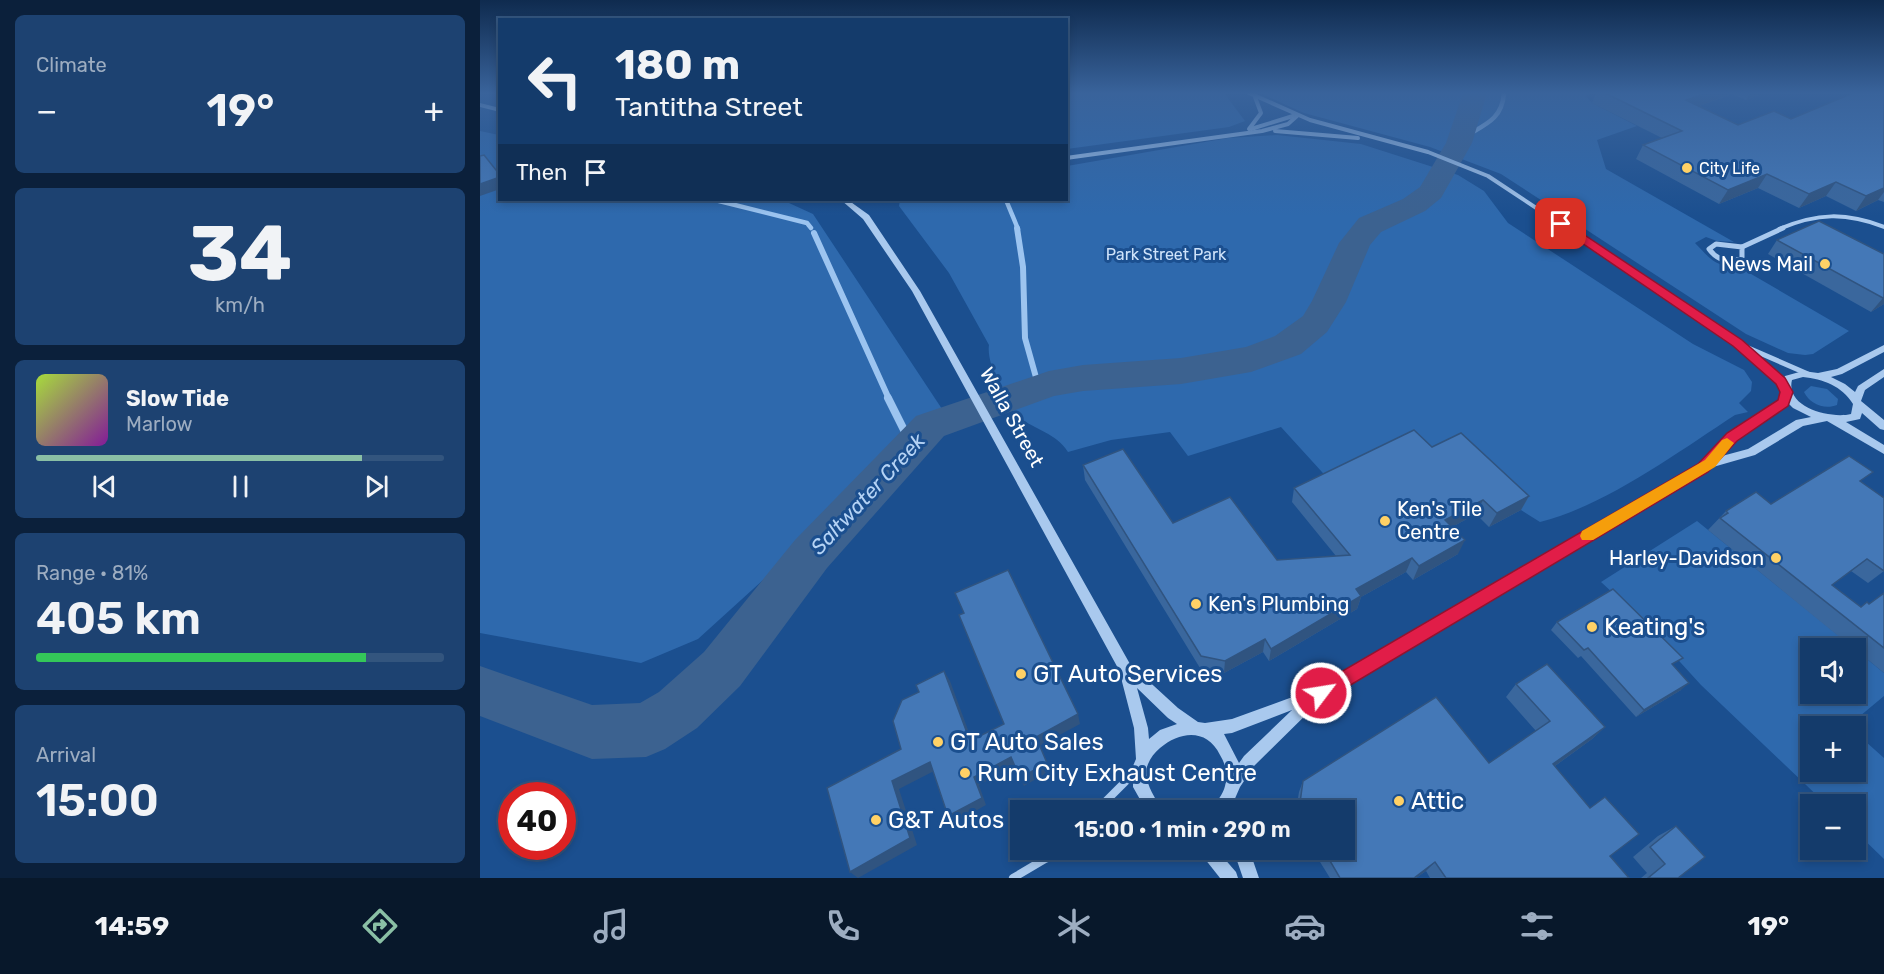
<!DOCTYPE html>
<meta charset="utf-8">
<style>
body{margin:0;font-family:Rubik,sans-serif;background:#1d4271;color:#f1f3f6;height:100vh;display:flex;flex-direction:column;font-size:22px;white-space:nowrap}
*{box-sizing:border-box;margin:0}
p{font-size:20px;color:#9dadc1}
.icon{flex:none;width:33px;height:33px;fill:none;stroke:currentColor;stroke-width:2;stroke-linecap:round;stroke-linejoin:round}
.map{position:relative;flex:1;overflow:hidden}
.details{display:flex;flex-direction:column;gap:15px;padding:15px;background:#0b203b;width:480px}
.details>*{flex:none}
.top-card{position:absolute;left:18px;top:18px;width:570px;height:183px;border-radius:0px;box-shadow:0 3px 9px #0003,0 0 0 2px #33557e;background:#143b6b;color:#f1f3f6;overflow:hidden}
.fabs{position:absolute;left:1320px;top:638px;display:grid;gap:12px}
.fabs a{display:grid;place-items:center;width:66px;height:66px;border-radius:0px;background:#143b6b;box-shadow:0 3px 9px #0003,0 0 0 2px #33557e;font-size:30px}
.speed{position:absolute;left:18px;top:782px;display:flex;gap:12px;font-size:30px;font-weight:700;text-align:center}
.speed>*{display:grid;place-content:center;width:78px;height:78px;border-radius:50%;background:#143b6b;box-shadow:0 3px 9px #0003,0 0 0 2px #33557e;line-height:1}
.speed .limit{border:9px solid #d22;background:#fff;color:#111}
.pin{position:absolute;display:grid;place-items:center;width:51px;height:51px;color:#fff;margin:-26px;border-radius:12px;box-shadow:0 3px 9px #0006}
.me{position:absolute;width:66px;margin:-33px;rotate:59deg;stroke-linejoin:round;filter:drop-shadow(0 0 4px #0008)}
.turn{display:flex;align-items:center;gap:21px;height:126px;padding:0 18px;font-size:27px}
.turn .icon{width:78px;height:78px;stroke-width:2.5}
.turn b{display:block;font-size:42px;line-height:51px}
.then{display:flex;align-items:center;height:57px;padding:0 18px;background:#0003;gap:12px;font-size:22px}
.big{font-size:45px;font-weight:600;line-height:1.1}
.details .card{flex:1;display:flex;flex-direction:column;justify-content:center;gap:9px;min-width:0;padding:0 21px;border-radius:9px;background:#1d4271}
.details .dial{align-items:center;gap:0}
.dial b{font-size:78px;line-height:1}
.song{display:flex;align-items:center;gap:18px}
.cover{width:72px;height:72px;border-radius:9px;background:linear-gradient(135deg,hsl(80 70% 55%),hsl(290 70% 35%))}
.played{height:6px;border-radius:3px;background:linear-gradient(90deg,#8abfa5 80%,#33557e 80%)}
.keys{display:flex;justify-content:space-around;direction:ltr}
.heat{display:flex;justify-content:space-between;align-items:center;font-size:33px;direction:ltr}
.charge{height:9px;border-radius:4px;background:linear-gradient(90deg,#34c759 81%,#33557e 0)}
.trip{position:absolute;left:530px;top:800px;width:345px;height:60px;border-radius:0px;background:#143b6b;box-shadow:0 3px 9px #0003,0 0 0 2px #33557e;font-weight:600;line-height:60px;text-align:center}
.menu{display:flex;height:96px;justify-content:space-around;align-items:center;background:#08182b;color:#9dadc1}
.menu .icon{width:42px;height:42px}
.menu .active{color:#8abfa5}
.menu b{font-size:27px;color:#f1f3f6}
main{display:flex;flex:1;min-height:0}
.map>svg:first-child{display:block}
.green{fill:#2e69ad}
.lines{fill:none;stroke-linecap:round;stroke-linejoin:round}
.stream-far2{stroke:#9cc4f0;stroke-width:4.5}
.stream-far1{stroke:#9cc4f0;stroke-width:6}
.stream{stroke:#9cc4f0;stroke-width:8}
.river{fill:#3c6290;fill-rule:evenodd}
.minor-far2{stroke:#a9c9ee;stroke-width:4}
.minor-far1{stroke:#a9c9ee;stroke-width:5}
.minor{stroke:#a9c9ee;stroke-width:8}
.tertiary{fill:#a9c9ee;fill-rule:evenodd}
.wall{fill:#3a679d}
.shaded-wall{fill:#305480}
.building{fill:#4478b7;stroke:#305480;stroke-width:1.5}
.route{fill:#e11d48;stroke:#92132f;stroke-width:1.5}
.slow{fill:#f59e0b}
.poi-dot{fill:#ffd166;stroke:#1b4f8f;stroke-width:2}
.labels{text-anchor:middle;stroke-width:6;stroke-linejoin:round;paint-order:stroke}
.far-poi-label{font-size:16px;fill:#fff;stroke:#1b4f8f;text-anchor:start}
.far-park-label{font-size:16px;fill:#cfe3fa;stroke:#1b4f8f}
.poi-label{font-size:20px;fill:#fff;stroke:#1b4f8f;text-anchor:end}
.street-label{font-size:20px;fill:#fff;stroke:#1b4f8f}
.water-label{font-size:21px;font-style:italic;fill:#b5d3f5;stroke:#1b4f8f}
.near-poi-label{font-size:24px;fill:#fff;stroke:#1b4f8f;text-anchor:start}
</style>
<main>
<section class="details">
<div class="card"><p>Climate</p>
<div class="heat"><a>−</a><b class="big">19°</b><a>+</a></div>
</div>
<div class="card dial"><b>34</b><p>km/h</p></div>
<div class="card">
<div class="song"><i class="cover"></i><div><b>Slow Tide</b><p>Marlow</p></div></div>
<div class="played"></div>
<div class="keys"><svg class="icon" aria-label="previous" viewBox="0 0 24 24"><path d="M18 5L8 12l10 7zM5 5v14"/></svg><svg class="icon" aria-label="pause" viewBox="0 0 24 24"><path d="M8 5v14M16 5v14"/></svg><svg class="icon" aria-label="next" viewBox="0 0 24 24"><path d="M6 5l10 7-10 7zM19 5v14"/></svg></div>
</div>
<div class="card"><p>Range · 81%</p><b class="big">405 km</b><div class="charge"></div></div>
<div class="card"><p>Arrival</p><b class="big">15:00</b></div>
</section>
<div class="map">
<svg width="1404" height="878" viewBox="0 0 1404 878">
<rect width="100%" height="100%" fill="#1b4f8f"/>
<!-- green -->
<g class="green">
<path d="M587,93H744L765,121L749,127L587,149Z"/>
<path d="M780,93H1111L1106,96L1112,103L1157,126L1117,140L1126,169L1254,242L1237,241L1226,237L1215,243C1230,258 1234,267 1259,267L1369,331L1333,354L1325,355L1308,353L1266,334L1021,174L950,147L824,113Z"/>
<path d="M0,131L19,135L20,200H287L309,203L333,214L462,409L415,440L283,580L218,639L161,663L0,633Z"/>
<path d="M797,135L881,144L978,175L1004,191L1028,223L1213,344L1264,370L1272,382L1271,391L1259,403L1268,412L1255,415C1198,452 1127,505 1060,522L1041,510L975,448L852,483L801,427L708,456L690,432L631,440L588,452C576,433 555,430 539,417C525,405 506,362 509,345L469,273L419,206L420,200H586L587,166L748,138Z"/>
<path d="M1331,386L1347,389L1358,399L1357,405C1344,410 1330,404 1324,392Z"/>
<path d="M1217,521L1374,648H1330V693H1376V650L1404,673V696L1368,726H1330V771H1376V733L1404,758V859L1376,832V804H1346L1221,685L1159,617L1121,582Z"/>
</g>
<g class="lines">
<!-- stream-far2 -->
<g class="stream-far2">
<path d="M981,139C1003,125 1022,121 1024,93"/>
<path d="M235,200L327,223L331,228"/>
<path d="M526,200L538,229"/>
</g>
<!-- stream-far1 -->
<g class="stream-far1">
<path d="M537,228L543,267L545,338L559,388"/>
<path d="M334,233L409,399"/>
</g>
<!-- stream -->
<path class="stream" d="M408,398L432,446"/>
<!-- river -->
<path class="river" d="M983,93H1007L992,143L961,198L945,211L901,232L890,245L866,302L847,332L821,354L771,372L701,384L603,391L574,396L464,436L347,568L260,686L217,728L185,749L166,757L112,759L0,716V666L112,705L160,703L179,692L224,652L315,540L436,416L569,371L603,365L701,358L766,347L795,336L823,316L832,301L859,243L879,218L923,199L940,187L966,143Z"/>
<!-- minor-far2 -->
<g class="minor-far2">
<path d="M769,93L830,120L948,152L1008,176L1088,229"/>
<path d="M769,129L781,113L775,97"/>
<path d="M771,129L813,116"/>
<path d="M795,131L878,138"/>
<path d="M586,158L782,131L808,124L817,116"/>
<path d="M1299,229C1337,213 1366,212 1404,227"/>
</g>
<!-- minor-far1 -->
<g class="minor-far1">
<path d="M1086,228L1257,343L1295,375L1305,389"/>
<path d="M1236,244L1262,247V258C1249,264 1237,260 1229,249Z"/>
<path d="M1262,247L1303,228"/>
<path d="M1266,347L1328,374"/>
</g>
<!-- minor -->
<g class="minor">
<path d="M617,810L657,770"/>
<path d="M533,878L565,859L594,849"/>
</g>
<!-- tertiary -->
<g class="tertiary">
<path d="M0,103L20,108V112L0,107Z"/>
<path d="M361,200H368L389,215L440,291L650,664L698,708L718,722L725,723L752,719L837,688L1225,461L1248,434L1299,401C1302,392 1300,384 1305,376L1323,371L1338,373L1357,369L1404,345V352L1362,374L1351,377L1365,384L1375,392L1378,386L1404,369V377L1385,390L1381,401L1404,420V430L1400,429L1382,413L1380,419L1366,422L1404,445V454L1347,421L1323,426L1275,455L1233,467L842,699L774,766L760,787L750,810H733C736,801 743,795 745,786C748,774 746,765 740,755C727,728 700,731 680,748C674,753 669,760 667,767C664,785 675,795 681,810H666L653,787V766L656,759L654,728L639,670L432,291L383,219ZM1323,377C1343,379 1362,386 1373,404L1371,414C1351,419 1305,408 1312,380ZM1308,403L1313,408L1331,417L1316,420L1268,449L1242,456L1256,440ZM657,688L688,718L697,724L680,730L669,739L668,728ZM812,710L764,756L759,763L744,734L752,733Z"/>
<path d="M718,849H736L756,872L758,878H740L721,854Z"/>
<path d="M753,849H769L779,878H763Z"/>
</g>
</g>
<!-- wall -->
<g class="wall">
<path d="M1116,93H1284L1266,100L1252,94L1219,106L1258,125L1311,119L1404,93V202L1398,200L1376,211L1346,196L1319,208L1278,188L1239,204L1156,159L1163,145L1182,138L1112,103Z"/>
<path d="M1297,240L1404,254V304L1391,312L1288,254Z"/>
<path d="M952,447L1049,496L1041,510L1009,527L996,514L972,527L978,554L933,580L926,572L881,597L877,609L789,661L783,652L744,673L720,668L605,480L603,465L693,523L797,560L856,556L812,502L814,488Z"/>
<path d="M1381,483L1404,571L1388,583L1371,571L1352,585L1381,607L1389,604L1404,593V673L1376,650V648H1373L1228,530L1246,511L1291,504Z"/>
<path d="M1077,622L1194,666L1201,690L1156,717L1101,656L1098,658L1071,630Z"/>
<path d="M1036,684L1125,727L1112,739L1075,766L1130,856L1149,878H950L946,871L936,878H850L832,849H864V810H816L819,792L823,781L1009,763L1056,731L1026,697Z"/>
<path d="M1196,826L1198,878H1161L1167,873L1153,857L1178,836Z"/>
</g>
<!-- shaded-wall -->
<g class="shaded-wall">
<path d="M1226,93H1253L1199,114L1206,100Z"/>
<path d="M1270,93H1284L1266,100Z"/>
<path d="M1287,174L1278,188L1239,204L1248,190Z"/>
<path d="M20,177V189L0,196V184Z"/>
<path d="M1356,182L1346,196L1319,208L1329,194Z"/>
<path d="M1404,188V192L1398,200L1376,211L1386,196Z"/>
<path d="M1404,297V304L1391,312L1403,298Z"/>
<path d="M1049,496L1041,510L1009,527L1017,513Z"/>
<path d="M1003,500L996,514L959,534L965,520Z"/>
<path d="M985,540L978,554L933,580L939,566Z"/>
<path d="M932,558L926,572L881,597L877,609L789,661L791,649L876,589Z"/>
<path d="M785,639L783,652L744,673L745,661Z"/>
<path d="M464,671L470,681L495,749L490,741Z"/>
<path d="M1209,683L1201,690L1156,717L1164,710Z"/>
<path d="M598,714L600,724L559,746L556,737Z"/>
<path d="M1125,727L1112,739L1061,776L1073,764Z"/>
<path d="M531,757L535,765L499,785L506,805L474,823L468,816L494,777Z"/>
<path d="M450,762L456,770L419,789L437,845L378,878L370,872L412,781Z"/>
<path d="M567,763L570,771L544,786L540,778Z"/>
<path d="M955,862L946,871L936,878H934Z"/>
</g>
<!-- building -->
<g class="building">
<path d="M1125,93H1226L1206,100L1258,125L1294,111L1311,119L1373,93H1404V188L1386,196L1356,182L1329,194L1287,174L1248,190L1163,145L1202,131Z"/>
<path d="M4,155L20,175V177L0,184V156Z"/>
<path d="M1339,221L1404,254V297L1403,298L1297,240Z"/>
<path d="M934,430L952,447L981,433L1049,496L1017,513L1003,500L965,520L985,540L939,566L932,558L876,589L881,596L791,649L785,639L745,661L721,656L603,465L643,449L693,523L750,497L797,560L870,555L814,488Z"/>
<path d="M1369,456L1393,472L1380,481L1404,498V571L1387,559L1352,585L1381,607L1387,602L1389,604L1404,593V648L1240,518L1248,513L1246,511L1276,492L1291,504Z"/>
<path d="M528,570L598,714L556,737L567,763L540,778L531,757L494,777L502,798L468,816L450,762L412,781L430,838L370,872L347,788L421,749L413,721L422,700L439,692L436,685L464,671L490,741L524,724L479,615L484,613L475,593Z"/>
<path d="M1133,589L1203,658L1192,664L1209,683L1164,710L1108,648L1104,650L1077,622Z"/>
<path d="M1067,664L1125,727L1073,764L1110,808L1125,797L1159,834L1130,856L1149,878H966L955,862L934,878H860L843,849H864V810H819L823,781L956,697L1009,763L1070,721L1036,684Z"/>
<path d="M1196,826L1225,857L1198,878H1168L1185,864L1170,847Z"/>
</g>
<!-- sky -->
<linearGradient id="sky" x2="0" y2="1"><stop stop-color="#0f2b4f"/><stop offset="0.43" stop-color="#39639b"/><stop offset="1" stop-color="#39639b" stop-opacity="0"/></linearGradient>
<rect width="1404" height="216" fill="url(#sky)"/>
<!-- route -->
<path class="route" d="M1077,222H1085L1262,340L1305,378L1313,392L1308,406L1257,441L1228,472L847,699L841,702L835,699L832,693L835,687L1218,464L1247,433L1298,400L1300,392L1296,384L1253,346L1077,226Z"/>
<!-- slow -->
<path class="slow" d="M1247,438L1254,443L1235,467L1113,540H1102L1100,536L1102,531L1225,460L1242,440Z"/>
<!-- markers -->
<g class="poi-dot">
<circle cx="1207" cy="168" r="6"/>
<circle cx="1345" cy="264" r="6"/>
<circle cx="905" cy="521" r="6"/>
<circle cx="1296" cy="558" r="6"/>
<circle cx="716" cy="604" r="6"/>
<circle cx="1112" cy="627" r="6"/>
<circle cx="541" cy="674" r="6"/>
<circle cx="458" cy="742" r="6"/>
<circle cx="485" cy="773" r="6"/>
<circle cx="919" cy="801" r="6"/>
<circle cx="396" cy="820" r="6"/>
</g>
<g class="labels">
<!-- far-poi labels -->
<g class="far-poi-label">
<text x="1219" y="174">City Life</text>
</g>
<!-- far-park labels -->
<g class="far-park-label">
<text x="686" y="260">Park Street Park</text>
</g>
<!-- poi labels -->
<g class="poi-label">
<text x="1333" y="271">News Mail</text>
<text x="917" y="516" text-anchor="start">Ken's Tile<tspan x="917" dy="23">Centre</tspan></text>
<text x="1284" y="565">Harley-Davidson</text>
<text x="728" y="611" text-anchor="start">Ken's Plumbing</text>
</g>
<!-- street labels -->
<g class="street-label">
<text transform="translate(532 417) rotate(61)" y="7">Walla Street</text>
</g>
<!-- water labels -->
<g class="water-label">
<text transform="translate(388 494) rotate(-47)" y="7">Saltwater Creek</text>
</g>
<!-- near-poi labels -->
<g class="near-poi-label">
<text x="1124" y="635">Keating's</text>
<text x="553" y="682">GT Auto Services</text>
<text x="470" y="750">GT Auto Sales</text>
<text x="497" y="781">Rum City Exhaust Centre</text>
<text x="931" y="809">Attic</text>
<text x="408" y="828">G&amp;T Autos</text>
</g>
</g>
</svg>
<div class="fabs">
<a><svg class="icon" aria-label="sound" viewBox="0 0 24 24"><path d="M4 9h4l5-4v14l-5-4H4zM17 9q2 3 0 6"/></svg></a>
<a>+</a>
<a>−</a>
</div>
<div class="speed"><div class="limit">40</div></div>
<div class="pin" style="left:1081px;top:224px;background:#d93025"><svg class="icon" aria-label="arrive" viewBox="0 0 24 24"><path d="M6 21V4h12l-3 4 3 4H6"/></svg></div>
<svg class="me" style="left:841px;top:693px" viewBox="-20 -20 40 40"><circle r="17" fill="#e11d48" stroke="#fff" stroke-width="3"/><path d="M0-11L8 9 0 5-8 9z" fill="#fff"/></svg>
<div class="trip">15:00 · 1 min · 290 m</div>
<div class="top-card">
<div class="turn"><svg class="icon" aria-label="left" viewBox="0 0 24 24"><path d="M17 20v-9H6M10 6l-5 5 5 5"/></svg><div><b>180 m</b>Tantitha Street</div></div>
<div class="then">Then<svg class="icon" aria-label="arrive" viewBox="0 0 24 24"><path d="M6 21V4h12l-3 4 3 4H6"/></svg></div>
</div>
</div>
</main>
<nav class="menu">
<b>14:59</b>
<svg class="icon active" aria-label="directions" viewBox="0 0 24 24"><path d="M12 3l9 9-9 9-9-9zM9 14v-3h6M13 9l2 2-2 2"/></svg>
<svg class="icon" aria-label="music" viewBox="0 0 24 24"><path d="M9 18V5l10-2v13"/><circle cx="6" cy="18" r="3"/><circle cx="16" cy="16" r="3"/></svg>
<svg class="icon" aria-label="phone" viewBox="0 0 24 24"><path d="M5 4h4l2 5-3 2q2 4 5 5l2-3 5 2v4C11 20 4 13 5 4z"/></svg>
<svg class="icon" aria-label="climate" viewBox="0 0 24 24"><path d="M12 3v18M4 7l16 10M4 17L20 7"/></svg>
<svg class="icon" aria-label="car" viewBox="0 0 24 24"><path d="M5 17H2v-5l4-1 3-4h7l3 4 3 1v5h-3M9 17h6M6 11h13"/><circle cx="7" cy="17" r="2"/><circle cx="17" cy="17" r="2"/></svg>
<svg class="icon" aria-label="filters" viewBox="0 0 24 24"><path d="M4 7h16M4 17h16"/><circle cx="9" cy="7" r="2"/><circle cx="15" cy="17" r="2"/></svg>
<b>19°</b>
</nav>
